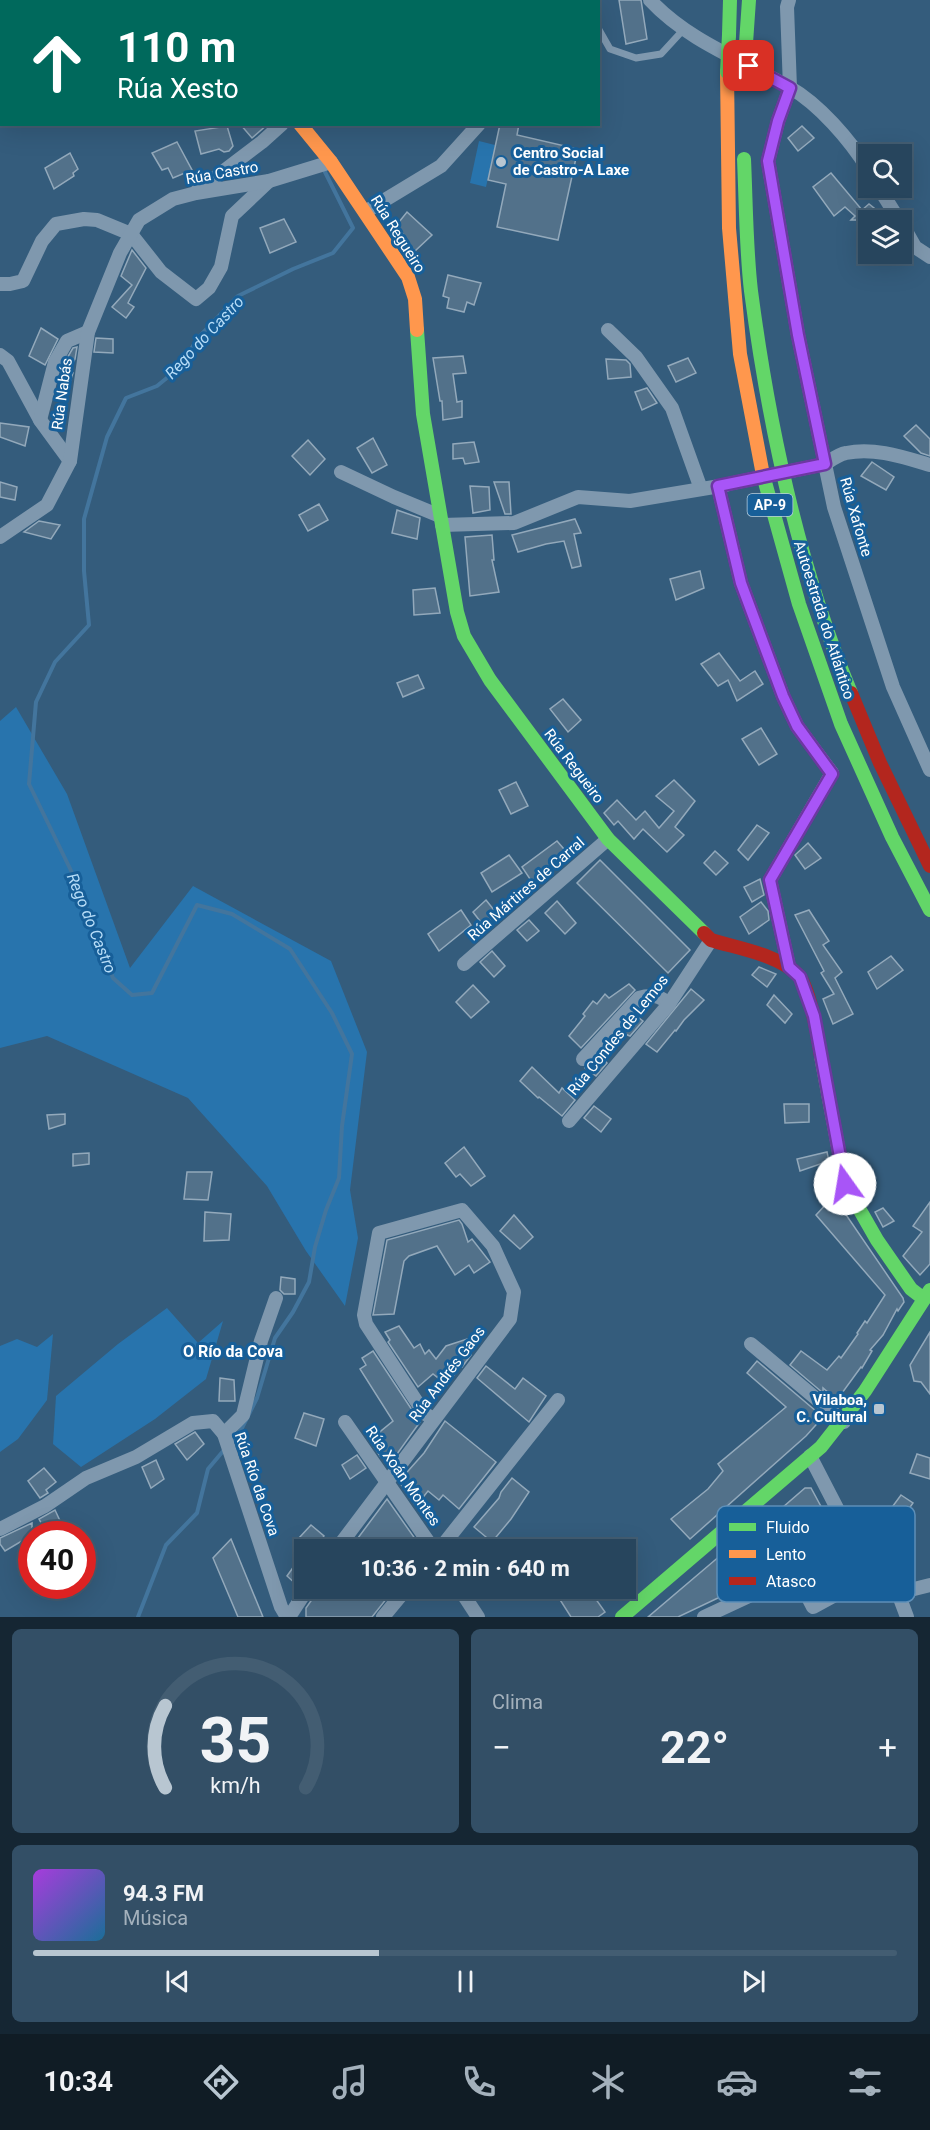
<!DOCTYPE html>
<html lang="es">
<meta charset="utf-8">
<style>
body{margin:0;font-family:Roboto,sans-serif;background:#334f66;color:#f1f3f6;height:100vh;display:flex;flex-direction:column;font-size:22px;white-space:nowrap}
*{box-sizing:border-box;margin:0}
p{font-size:20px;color:#a4b1bc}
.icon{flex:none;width:33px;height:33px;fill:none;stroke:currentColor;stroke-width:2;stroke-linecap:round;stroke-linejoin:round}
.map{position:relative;height:1617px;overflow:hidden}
.sheet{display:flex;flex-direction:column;gap:12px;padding:12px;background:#152633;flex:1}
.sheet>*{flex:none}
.banner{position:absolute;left:0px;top:0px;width:600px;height:126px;box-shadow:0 6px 24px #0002,0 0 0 2px #435d72;background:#00695c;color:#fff;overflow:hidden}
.tools{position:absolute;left:858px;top:144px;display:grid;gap:12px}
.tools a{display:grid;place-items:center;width:54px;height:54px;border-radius:0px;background:#27455d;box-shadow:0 6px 24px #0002,0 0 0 2px #435d72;font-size:30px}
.speed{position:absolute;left:18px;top:1521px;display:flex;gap:12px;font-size:30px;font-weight:700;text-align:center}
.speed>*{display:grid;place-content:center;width:78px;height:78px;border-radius:50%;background:#27455d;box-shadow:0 6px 24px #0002,0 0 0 2px #435d72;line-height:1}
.speed .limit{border:9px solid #d22;background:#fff;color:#111}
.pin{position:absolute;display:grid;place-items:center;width:51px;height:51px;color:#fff;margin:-26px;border-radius:12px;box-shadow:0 3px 9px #0006}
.me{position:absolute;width:66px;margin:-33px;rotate:347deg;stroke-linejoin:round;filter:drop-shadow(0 0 4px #0008)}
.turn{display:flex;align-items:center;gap:21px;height:126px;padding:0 18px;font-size:27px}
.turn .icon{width:78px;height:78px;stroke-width:2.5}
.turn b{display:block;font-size:42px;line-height:51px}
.big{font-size:45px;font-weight:700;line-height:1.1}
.sheet .tile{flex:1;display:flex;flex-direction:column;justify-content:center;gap:9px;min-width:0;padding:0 21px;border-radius:9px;background:#334f66}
.sheet .dial{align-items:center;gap:0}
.dial svg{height:156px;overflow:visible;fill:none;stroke:#435d72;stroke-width:7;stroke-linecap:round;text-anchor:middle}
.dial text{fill:#f1f3f6;stroke:none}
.song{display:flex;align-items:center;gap:18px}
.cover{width:72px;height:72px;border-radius:9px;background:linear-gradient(135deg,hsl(280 70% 55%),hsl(200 70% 35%))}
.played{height:6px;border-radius:3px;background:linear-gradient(90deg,#b8c6d1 40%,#435d72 40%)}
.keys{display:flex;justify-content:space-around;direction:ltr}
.heat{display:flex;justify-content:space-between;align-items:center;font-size:33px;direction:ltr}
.sheet .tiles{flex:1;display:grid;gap:12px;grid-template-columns:1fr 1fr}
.tile:last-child{grid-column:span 2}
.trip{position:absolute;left:294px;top:1539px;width:342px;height:60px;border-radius:0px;background:#27455d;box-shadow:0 6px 24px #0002,0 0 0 2px #435d72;font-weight:700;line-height:60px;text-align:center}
.dock{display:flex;height:96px;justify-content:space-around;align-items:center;background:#101c25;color:#a4b1bc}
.dock .icon{width:42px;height:42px}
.dock .on{color:#b8c6d1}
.dock b{font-size:27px;color:#f1f3f6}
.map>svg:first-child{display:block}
.green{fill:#2874ad}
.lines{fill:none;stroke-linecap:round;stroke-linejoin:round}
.stream{stroke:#43759d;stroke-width:4}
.building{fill:#52718a;stroke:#93a9bb;stroke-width:1.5}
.lane{stroke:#7f98ae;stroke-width:7}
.street{stroke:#7f98ae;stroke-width:14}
.fast{stroke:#63d668;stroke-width:14}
.slow{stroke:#ff974d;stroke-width:14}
.jam{stroke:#b3261e;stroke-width:14}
.street-bridge{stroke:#7f98ae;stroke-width:14}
.fast-bridge{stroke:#63d668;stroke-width:14}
.route-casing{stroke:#6d37a1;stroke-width:15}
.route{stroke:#a855f7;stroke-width:10}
.poi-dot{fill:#b8c6d1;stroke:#175f99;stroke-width:2}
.labels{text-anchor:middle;stroke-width:6;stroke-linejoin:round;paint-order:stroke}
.shield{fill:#175f99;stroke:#b9cfe0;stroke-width:1.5}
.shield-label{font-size:14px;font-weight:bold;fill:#fff}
.poi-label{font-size:15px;font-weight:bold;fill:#fff;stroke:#175f99;text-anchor:start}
.street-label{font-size:15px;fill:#fff;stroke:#175f99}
.water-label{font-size:16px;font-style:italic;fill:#b7ddf8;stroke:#175f99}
.neighbourhood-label{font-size:16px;font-weight:bold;fill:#fff;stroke:#175f99}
.key{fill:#175f99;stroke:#5d8fb8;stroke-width:1.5}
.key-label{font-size:16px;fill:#fff}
</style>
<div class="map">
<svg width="930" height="1617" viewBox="0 0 930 1617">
<rect width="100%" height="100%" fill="#345c7c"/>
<!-- green -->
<g class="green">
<path d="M479,141L495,145L486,187L470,183Z"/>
<path d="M16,707L67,794L130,968L193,886L331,961L367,1052L350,1190L358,1238L345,1306L306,1251L267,1186L188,1098L47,1036L0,1048V721Z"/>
<path d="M167,1308L198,1343L223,1321L206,1379L155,1419L81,1467L53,1444L56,1396L118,1344Z"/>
<path d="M53,1334L47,1400L18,1439L0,1452V1346L17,1339L37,1347Z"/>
</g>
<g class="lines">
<!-- stream -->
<g class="stream">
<path d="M279,0V2"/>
<path d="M231,1442L241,1430L257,1398L275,1338L293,1312L309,1282L315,1247L326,1210L339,1178L342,1126L352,1054L332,1013L290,949L232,914L197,905L152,993L132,995L113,978L77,883L29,784L36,702L55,662L89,625L84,571V519L107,437L126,398L157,386L179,368L198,338L238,296L293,269L333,253L353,228L323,168"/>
<path d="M138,1617L166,1545L197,1513L208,1469L224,1450"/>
</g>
</g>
<!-- building -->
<g class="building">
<path d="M619,0H641L647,39L626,44Z"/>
<path d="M240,124H268L252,138Z"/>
<path d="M500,124H519L517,135L578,149L558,240L497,227L506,184L488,180Z"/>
<path d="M227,126L233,146L229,151L224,152L219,149L201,154L195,131Z"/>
<path d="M802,126L814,138L798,151L788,138Z"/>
<path d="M177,142L192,170L173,178L168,168L162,170L152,153Z"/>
<path d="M70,153L78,169L73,173L74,176L54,189L45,168Z"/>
<path d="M831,173L862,210L869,204L889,220H868V229L860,220H851L855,216L845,207L834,216L813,187Z"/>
<path d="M407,212L432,235L415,251L399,238L403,234L395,227Z"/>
<path d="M284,219L296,242L270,253L260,228Z"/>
<path d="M132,250L146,268L128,303L134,307L126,318L112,307L132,285L121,276Z"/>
<path d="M448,275L481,283L474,305L467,302L464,312L447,308L449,298L443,296Z"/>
<path d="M41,328L58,339L45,365L29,356Z"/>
<path d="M96,338L113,339V353L94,352Z"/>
<path d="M77,347L75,359L69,371L73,373L69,385L59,382L63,365L73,348Z"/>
<path d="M463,356L466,373L453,374L457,402L462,401V417L443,420L442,401H440L433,358Z"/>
<path d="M688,358L696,373L676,382L668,366Z"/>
<path d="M606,359L626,360L630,364L631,377L608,379Z"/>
<path d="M647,388L657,403L642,410L635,392Z"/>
<path d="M0,423L29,427L25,446L0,437Z"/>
<path d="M916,425L930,439V456L921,453L904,436Z"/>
<path d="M373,438L387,465L372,473L357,448Z"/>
<path d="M308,440L325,459L310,475L292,456Z"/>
<path d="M474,442L479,462L465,464L463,458L453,459V444Z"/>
<path d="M872,462L894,477L886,490L861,476Z"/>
<path d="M0,482L17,487L15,500L0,497Z"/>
<path d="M494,482H509L511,514H505Z"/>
<path d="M470,486L489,487L490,510L473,513Z"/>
<path d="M319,504L328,520L308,531L299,515Z"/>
<path d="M397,510L420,518L417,539L392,533Z"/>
<path d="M575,519L581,533L574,534L581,566L572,568L564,541L546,544L518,552L512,535Z"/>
<path d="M39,521L60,525L51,539L24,532Z"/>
<path d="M492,535L494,560H492L499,592L470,596L465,537Z"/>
<path d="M700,571L704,588L676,600L670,579Z"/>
<path d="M435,588L440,613L414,615L413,590Z"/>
<path d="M719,653L740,681L755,671L763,684L737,701L728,680L718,686L701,664Z"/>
<path d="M418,675L424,688L403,697L397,683Z"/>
<path d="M563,699L581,720L568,732L550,709Z"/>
<path d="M761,728L777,754L759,765L742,739Z"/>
<path d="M674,780L695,801L675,827L684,835L667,852L643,829L634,839L618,821L614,825L604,813L617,800L636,820L645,811L659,828L674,811L656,796Z"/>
<path d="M516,782L528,806L511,814L499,790Z"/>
<path d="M757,825L769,833L748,860L738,850Z"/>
<path d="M557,841L570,856L534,885L522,867Z"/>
<path d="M808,843L821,858L805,869L795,855Z"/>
<path d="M715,851L728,863L716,875L704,863Z"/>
<path d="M509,855L522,873L492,892L481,873Z"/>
<path d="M600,860L690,950L668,973L577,883Z"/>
<path d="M760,879L764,895L752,902L744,887Z"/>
<path d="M486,900L498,915L483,925L473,912Z"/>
<path d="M557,901L576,923L565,934L545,913Z"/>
<path d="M761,902L768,911L769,920L749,934L740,917Z"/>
<path d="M461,910L471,925L439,951L428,934Z"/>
<path d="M809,910L829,941L823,945L842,972L835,978L853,1014L833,1024L823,999L834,994L821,973L824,971L795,915Z"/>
<path d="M529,920L539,931L527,941L517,930Z"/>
<path d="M492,951L505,966L494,977L480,962Z"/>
<path d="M891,956L903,970L877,989L868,972Z"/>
<path d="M759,967L776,974L767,987L752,975Z"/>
<path d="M629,984L635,990L581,1048L569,1036L585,1016L583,1014L593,1001L597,1004L605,994L609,998Z"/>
<path d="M473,985L489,1002L471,1018L456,1002Z"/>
<path d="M691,989L704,1000L684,1020L676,1031L675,1030L657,1052L646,1044Z"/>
<path d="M774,995L792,1014L785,1023L767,1005Z"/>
<path d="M635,1015L643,1021L630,1036L620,1032Z"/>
<path d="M599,1055L607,1063L596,1076L585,1068Z"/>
<path d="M532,1067L559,1093L562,1088L575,1100L562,1116L539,1097L538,1098L520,1081Z"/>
<path d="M784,1104H809V1122L785,1123Z"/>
<path d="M594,1106L611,1119L601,1132L584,1118Z"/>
<path d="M65,1114V1124L49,1129L47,1115Z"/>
<path d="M464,1147L485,1176L471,1186L460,1174L456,1177L445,1163Z"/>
<path d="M827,1152L829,1161L800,1171L797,1159Z"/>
<path d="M89,1153V1164L73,1166V1154Z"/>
<path d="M187,1172H212L208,1200L184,1199Z"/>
<path d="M828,1202L838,1203L903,1298L904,1302L898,1311L897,1309L883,1335L870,1350L872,1351L862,1368L861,1367L837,1400L823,1388V1393L790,1365L801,1351L827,1370L839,1356L841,1358L858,1334L857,1333L865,1321L867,1323L885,1295L816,1215Z"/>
<path d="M930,1202V1264L920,1275L903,1256L922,1232L913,1226Z"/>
<path d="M883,1208L894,1221L883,1227L875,1212Z"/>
<path d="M205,1212L231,1214L229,1240L204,1241Z"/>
<path d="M514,1215L533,1237L520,1249L500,1231Z"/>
<path d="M459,1220L462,1224L468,1242L472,1239L490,1262L474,1273L469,1265L455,1275L437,1246L409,1256L404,1261L394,1314L373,1315L387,1240Z"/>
<path d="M281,1277L295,1279V1294H284L280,1290Z"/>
<path d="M399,1326L414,1348L420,1344L425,1354L429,1350L436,1359L446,1346L467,1339L473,1345L468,1353L471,1355L462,1367L460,1366L447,1385L433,1374L418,1387L388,1342L390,1340L385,1332Z"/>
<path d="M930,1332V1394L921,1382L914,1381L910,1365Z"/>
<path d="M373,1351L420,1422L397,1454L389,1461L380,1456L370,1440L393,1421L360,1369L366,1365L362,1358Z"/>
<path d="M757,1361L823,1417L806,1436L690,1539L671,1519L708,1489L723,1471L718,1464L786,1407L747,1373Z"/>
<path d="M486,1366L515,1389L523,1378L546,1396L529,1422L477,1378Z"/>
<path d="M220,1378L234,1380L235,1401H219Z"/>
<path d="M304,1413L324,1419L316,1446L295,1438Z"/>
<path d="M445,1421L496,1462L459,1509L443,1495L439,1500L428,1491L416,1506L400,1483V1480L424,1453Z"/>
<path d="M195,1432L204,1444L187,1460L175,1444Z"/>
<path d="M917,1454L930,1458V1479L910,1473Z"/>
<path d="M357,1455L366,1468L350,1479L342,1465Z"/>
<path d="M156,1460L164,1479L151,1488L142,1467Z"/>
<path d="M44,1468L56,1482L46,1490L48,1493L40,1498L28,1481Z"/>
<path d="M512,1478L529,1492L511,1519L492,1542L474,1527L499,1498L501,1492Z"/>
<path d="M805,1488H811L837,1536L836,1542L678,1617H648L728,1549L760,1527Z"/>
<path d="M901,1495L913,1503L899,1523L887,1514Z"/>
<path d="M387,1499L423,1550H349Z"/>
<path d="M55,1510L61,1523L46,1532L39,1519Z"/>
<path d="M32,1523V1535L5,1551L0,1544V1538Z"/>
<path d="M311,1525L324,1536L315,1550L299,1538Z"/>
<path d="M231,1539L263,1617H238L213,1558Z"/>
<path d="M304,1552V1580L298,1586L287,1576Z"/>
<path d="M320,1588H395L372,1617H306V1608Z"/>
<path d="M564,1588H588L605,1612L598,1617H571L557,1595Z"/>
</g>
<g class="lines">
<!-- lane -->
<g class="lane">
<path d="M271,2V0"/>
<path d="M594,2V0"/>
<path d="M598,28L610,49L636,58L661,54L684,29"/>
</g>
<!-- street -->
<g class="street">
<path d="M288,0L289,2"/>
<path d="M650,0C688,41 742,60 789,87C819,104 850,140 868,169"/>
<path d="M789,0L787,7L790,88L778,121L768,161L798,335L834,507L893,687L930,770"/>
<path d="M879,188L899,220"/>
<path d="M196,192L262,142L282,124"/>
<path d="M365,212L441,166L479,124"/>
<path d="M902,224L915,247L930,257"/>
<path d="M0,284H10L23,281L42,241L56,224L84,219L97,220L131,234L161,272L196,299L209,288L221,267L232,216L269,181"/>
<path d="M608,330L636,357L672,408L701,489"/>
<path d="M0,355L8,361L40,420L70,461"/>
<path d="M40,420L55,362L67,341L88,332"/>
<path d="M825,464C831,460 839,454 846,453C874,447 903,457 930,465"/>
<path d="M341,472L394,497L440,516"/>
<path d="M718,486L741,583L783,696L797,726L832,773L770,880L789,967"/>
<path d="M442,525L514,523L578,497L630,501L726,485"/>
<path d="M0,537L47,505L70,461L88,332L120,253L139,220L173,199L196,193L269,181L331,162"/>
<path d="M464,964L608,839"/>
<path d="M583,1059L639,998C651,994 660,995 669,1004"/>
<path d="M569,1121L669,1004L711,940"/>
<path d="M751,1344L844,1422"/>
<path d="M345,1422L434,1550"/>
<path d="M224,1434L243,1415L261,1341L276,1298"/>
<path d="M810,1456L856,1545L898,1593L907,1617"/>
<path d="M0,1529L45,1506L86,1478L136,1457L193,1423L213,1421L224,1434L281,1607L287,1617"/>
<path d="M856,1545L796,1574L813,1607L879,1571"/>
<path d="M336,1550L510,1319L514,1292L493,1246L462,1210L379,1233L364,1315L366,1324L424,1413L433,1419"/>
<path d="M439,1550L558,1400"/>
<path d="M459,1588L478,1617"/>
<path d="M898,1593L930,1585"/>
<path d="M289,1617L308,1588"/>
<path d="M383,1617L407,1588"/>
<path d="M704,1617L796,1574"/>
</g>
<!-- fast -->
<g class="fast">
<path d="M729,35L730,0"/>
<path d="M746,43L749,0"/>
<path d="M744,159C746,203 746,248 751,291C769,428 798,565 851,693"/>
<path d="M417,330L423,414L457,612L464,636L490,680L608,839L704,933"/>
<path d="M763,475L799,604L841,724L892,837L930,910"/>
<path d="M821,1056L845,1184L877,1240L911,1289L924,1299"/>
<path d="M622,1617L821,1447L865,1391L930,1290"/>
</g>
<!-- slow -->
<g class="slow">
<path d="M727,72L729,228L740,354L763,475"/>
<path d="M300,124L331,162L408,277L415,299L417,330"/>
</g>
<!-- jam -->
<g class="jam">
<path d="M851,693L880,763L930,866"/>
<path d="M704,933L711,940C736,948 780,955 798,975C810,988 818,1037 821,1056"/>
</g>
<!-- street-bridge -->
<path class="street-bridge" d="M728,484L825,464"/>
<!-- fast-bridge -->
<path class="fast-bridge" d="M727,72L729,35"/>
</g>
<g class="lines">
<!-- route casing -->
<g class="route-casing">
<path id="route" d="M749,66L790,88L778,121L768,161L798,335L825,464L718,486L741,583L783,696L797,726L832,774L770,880L789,967L800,977L814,1016L845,1184"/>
</g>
<!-- route -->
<use href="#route" class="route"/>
</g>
<!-- markers -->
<g class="poi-dot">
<circle cx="501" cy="162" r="6"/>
<rect x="873" y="1403" width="12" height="12" rx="3"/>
</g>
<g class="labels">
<!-- shield labels -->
<rect class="shield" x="747.5" y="494" width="45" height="22" rx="4.5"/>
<g class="shield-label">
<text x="770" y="510">AP-9</text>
</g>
<!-- poi labels -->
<g class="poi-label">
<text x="513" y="158">Centro Social<tspan x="513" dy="17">de Castro-A Laxe</tspan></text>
<text x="867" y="1405" text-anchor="end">Vilaboa,<tspan x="867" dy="17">C. Cultural</tspan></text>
</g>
<!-- street labels -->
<g class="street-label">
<text transform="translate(222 173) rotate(-10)" y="5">Rúa Castro</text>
<text transform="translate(398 234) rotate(58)" y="5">Rúa Regueiro</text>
<text transform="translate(62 394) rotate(-82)" y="5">Rúa Nabás</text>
<text transform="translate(856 517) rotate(74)" y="5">Rúa Xafonte</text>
<text transform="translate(824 620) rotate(72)" y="5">Autoestrada do Atlántico</text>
<text transform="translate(574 766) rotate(53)" y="5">Rúa Regueiro</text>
<text transform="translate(526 889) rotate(-41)" y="5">Rúa Mártires de Carral</text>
<text transform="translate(618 1035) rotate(-51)" y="5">Rúa Condes de Lemos</text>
<text transform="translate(447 1374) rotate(-53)" y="5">Rúa Andrés Gaos</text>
<text transform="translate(403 1476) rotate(55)" y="5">Rúa Xoán Montes</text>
<text transform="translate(257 1484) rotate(71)" y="5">Rúa Río da Cova</text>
</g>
<!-- water labels -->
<g class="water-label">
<text transform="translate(204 337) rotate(-47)" y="6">Rego do Castro</text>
<text transform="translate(92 923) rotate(68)" y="6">Rego do Castro</text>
</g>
<!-- neighbourhood labels -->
<g class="neighbourhood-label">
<text x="233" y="1357">O Río da Cova</text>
</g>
</g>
<!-- legend -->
<rect x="717" y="1506" width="198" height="96" rx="9" class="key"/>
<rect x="729" y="1523" width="27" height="8" fill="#63d668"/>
<rect x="729" y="1550" width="27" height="8" fill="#ff974d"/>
<rect x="729" y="1577" width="27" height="8" fill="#b3261e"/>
<g class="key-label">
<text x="766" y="1533">Fluido</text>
<text x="766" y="1560">Lento</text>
<text x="766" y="1587">Atasco</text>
</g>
</svg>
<div class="tools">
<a><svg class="icon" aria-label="search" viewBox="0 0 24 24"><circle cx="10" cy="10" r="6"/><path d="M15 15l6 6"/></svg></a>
<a><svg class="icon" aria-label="layers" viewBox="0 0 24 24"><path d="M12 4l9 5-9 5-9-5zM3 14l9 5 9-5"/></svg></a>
</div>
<div class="speed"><div class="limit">40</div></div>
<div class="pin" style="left:749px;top:66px;background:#d93025"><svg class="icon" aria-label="arrive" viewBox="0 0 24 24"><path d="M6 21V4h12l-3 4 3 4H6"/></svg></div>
<svg class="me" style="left:845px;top:1184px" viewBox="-20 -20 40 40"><circle r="19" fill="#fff"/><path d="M0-13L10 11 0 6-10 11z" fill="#a855f7"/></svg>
<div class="trip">10:36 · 2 min · 640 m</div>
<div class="banner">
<div class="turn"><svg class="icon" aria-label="ahead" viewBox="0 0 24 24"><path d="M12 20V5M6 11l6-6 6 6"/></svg><div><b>110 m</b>Rúa Xesto</div></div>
</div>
</div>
<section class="sheet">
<div class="tiles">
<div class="tile dial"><svg viewBox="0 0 100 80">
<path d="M14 69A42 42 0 1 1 86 69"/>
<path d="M14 69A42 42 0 0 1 14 27" stroke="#b8c6d1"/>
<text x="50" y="56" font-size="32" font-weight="700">35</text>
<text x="50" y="72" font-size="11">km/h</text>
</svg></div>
<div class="tile"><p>Clima</p>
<div class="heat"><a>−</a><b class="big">22°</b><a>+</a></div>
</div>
<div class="tile">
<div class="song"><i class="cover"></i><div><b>94.3 FM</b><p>Música</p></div></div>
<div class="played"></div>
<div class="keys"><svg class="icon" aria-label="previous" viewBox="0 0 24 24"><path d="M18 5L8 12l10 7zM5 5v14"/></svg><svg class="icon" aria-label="pause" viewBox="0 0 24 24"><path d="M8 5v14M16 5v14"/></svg><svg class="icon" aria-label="next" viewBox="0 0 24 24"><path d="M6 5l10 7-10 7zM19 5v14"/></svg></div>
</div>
</div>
</section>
<nav class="dock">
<b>10:34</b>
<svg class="icon on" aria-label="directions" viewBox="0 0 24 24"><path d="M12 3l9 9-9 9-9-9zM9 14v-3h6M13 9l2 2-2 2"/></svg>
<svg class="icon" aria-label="music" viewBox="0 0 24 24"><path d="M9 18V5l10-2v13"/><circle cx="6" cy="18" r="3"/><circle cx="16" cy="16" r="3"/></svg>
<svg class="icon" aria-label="phone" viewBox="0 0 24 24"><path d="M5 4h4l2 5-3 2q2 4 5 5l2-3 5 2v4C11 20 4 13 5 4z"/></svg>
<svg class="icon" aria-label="climate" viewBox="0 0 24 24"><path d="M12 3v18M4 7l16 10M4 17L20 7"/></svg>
<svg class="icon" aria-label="car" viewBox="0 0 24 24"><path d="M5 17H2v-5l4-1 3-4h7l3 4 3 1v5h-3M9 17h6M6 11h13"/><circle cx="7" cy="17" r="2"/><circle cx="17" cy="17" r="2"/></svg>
<svg class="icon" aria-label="filters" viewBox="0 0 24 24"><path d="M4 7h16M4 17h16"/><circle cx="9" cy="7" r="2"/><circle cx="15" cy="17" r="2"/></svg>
</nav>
